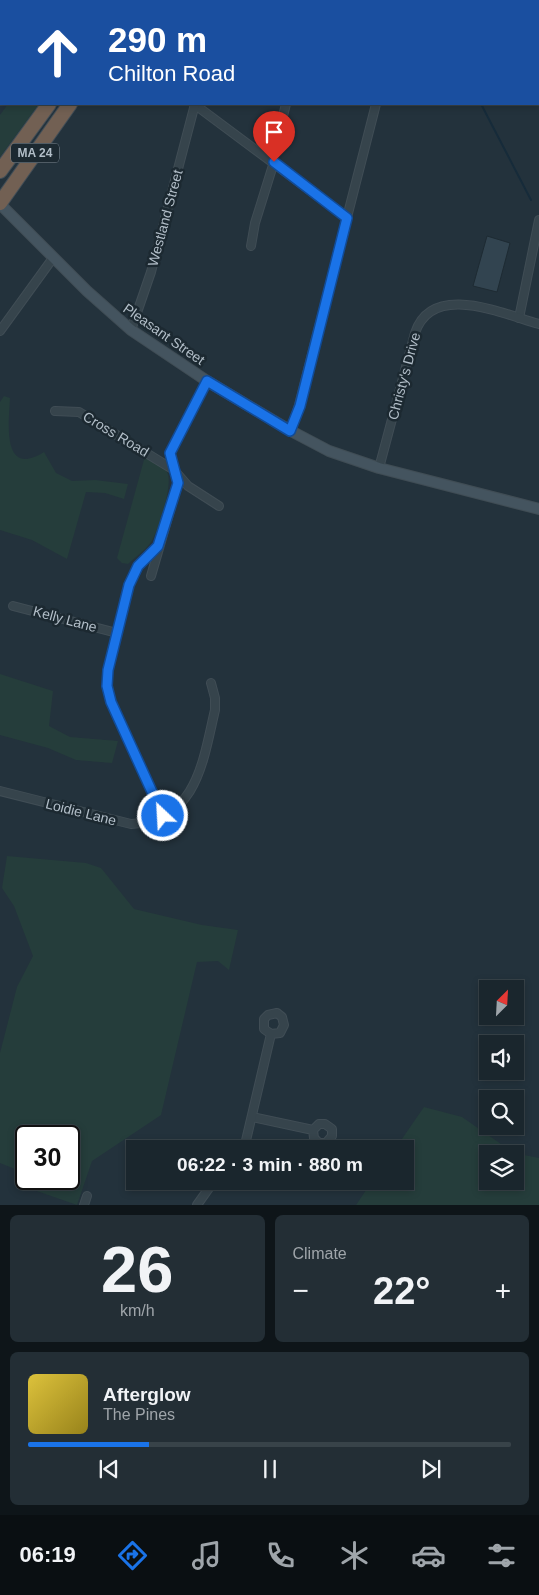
<!DOCTYPE html>
<meta charset="utf-8">
<style>
body{margin:0;font-family:Arial,sans-serif;background:#232e35;color:#f1f3f6;height:100vh;display:flex;flex-direction:column;font-size:19px;white-space:nowrap}
*{box-sizing:border-box;margin:0}
p{font-size:16px;color:#9fa5aa}
.icon{flex:none;width:28px;height:28px;fill:none;stroke:currentColor;stroke-width:2;stroke-linecap:round;stroke-linejoin:round}
.map{position:relative;height:1205px;overflow:hidden}
.sheet{display:flex;flex-direction:column;gap:10px;padding:10px;background:#0e1519;flex:1}
.sheet>*{flex:none}
.guide{position:absolute;left:0px;top:0px;width:540px;height:105px;box-shadow:0 2px 8px #0003,0 0 0 1px #384349;background:#1a4fa0;color:#fff;overflow:hidden}
.needle{width:32px;rotate:24deg}
.buttons{position:absolute;left:479px;top:980px;display:grid;gap:10px}
.buttons a{display:grid;place-items:center;width:45px;height:45px;border-radius:0px;background:#1a262d;box-shadow:0 2px 8px #0003,0 0 0 1px #384349;font-size:25px}
.speed{position:absolute;left:15px;top:1125px;display:flex;gap:10px;font-size:25px;font-weight:700;text-align:center}
.speed>*{display:grid;place-content:center;width:65px;height:65px;border-radius:50%;background:#1a262d;box-shadow:0 2px 8px #0003,0 0 0 1px #384349;line-height:1}
.speed .limit{border:2px solid #111;border-radius:8px;background:#fff;color:#111}
.pin{position:absolute;display:grid;place-items:center;width:42px;height:42px;color:#fff;margin:-51px -21px;border-radius:50% 50% 50% 0;rotate:-45deg;box-shadow:0 0 5px #0007}
.pin .icon{rotate:45deg}
.me{position:absolute;width:55px;margin:-28px;rotate:335deg;stroke-linejoin:round;filter:drop-shadow(0 0 4px #0008)}
.turn{display:flex;align-items:center;gap:18px;height:105px;padding:0 25px;font-size:22px}
.turn .icon{width:65px;height:65px;stroke-width:2.5}
.turn b{display:block;font-size:35px;line-height:42px}
.big{font-size:38px;font-weight:800;line-height:1.1}
.sheet .card{flex:1;display:flex;flex-direction:column;justify-content:center;gap:8px;min-width:0;padding:0 18px;border-radius:8px;background:#232e35}
.sheet .dial{align-items:center;gap:0}
.dial b{font-size:65px;line-height:1}
.song{display:flex;align-items:center;gap:15px}
.cover{width:60px;height:60px;border-radius:8px;background:linear-gradient(135deg,hsl(50 70% 55%),hsl(50 70% 35%))}
.played{height:5px;border-radius:2px;background:linear-gradient(90deg,#1a73e8 25%,#384349 25%)}
.keys{display:flex;justify-content:space-around;direction:ltr}
.heat{display:flex;justify-content:space-between;align-items:center;font-size:28px;direction:ltr}
.sheet .tiles{flex:1;display:grid;gap:10px;grid-template-columns:1fr 1fr}
.card:last-child{grid-column:span 2}
.trip{position:absolute;left:126px;top:1140px;width:288px;height:50px;border-radius:0px;background:#1a262d;box-shadow:0 2px 8px #0003,0 0 0 1px #384349;font-weight:800;line-height:50px;text-align:center}
.dock{display:flex;height:80px;justify-content:space-around;align-items:center;background:#0a0f12;color:#9fa5aa}
.dock .icon{width:35px;height:35px}
.dock .selected{color:#1a73e8}
.dock b{font-size:22px;color:#f1f3f6}
.map>svg:first-child{display:block}
.green{fill:#253d3b;fill-rule:evenodd}
.lines{fill:none;stroke-linecap:round;stroke-linejoin:round}
.stream{stroke:#162b3a;stroke-width:2}
.building{fill:#324450;stroke:#1e2b33}
.street-casing{stroke:#404d55;stroke-width:10}
.secondary-casing{stroke:#404d55;stroke-width:12}
.highway-casing{stroke:#424e57;stroke-width:16}
.street{stroke:#36444c;stroke-width:8}
.secondary{stroke:#44545f;stroke-width:10}
.highway{stroke:#726053;stroke-width:14}
.route-casing{stroke:#114b97;stroke-width:12}
.route{stroke:#1a73e8;stroke-width:9}
.labels{text-anchor:middle;stroke-width:5;stroke-linejoin:round;paint-order:stroke}
.shield{fill:#1c2931;stroke:#85919b;stroke-width:1}
.shield-label{font-size:12px;font-weight:bold;fill:#b2bec8}
.street-label{font-size:14px;fill:#b2bec8;stroke:#1c2931}
</style>
<div class="map">
<svg width="539" height="1205" viewBox="0 0 539 1205">
<rect width="100%" height="100%" fill="#23323c"/>
<!-- green -->
<g class="green">
<path d="M8,104H39L0,157V115Z"/>
<path d="M4,396L10,398C9,421 1,479 44,452L56,473L72,481L95,480L128,484L124,499L105,493L86,492L67,559L32,540L0,530V402Z"/>
<path d="M145,456C152,460 163,464 167,472C174,482 158,533 151,542C145,551 135,557 128,564L122,563L117,558Z"/>
<path d="M0,674L53,691L49,726L70,737L118,741L112,763L76,760L48,748L0,735Z"/>
<path d="M7,856L86,863L101,868L134,909L202,925L238,930L229,970L218,961L197,962L161,1115L92,1161L77,1205L31,1189L15,1169L0,1163V1053L17,987L33,956L14,906L2,888ZM69,1136V1179H26V1136Z"/>
<path d="M424,1107L462,1117L514,1153L539,1158V1205H356L372,1181H405V1149H395ZM488,1154H515V1181H488Z"/>
</g>
<g class="lines">
<!-- stream -->
<g class="stream">
<path d="M427,0L428,1"/>
<path d="M481,104L531,200"/>
</g>
</g>
<!-- building -->
<path class="building" d="M487,236L510,243L497,292L473,286Z"/>
<g class="lines">
<!-- street casing -->
<g class="street-casing">
<g id="street">
<path d="M220,1L221,0"/>
<path d="M194,104L347,218"/>
<path d="M281,124L286,104"/>
<path d="M251,246L255,223L274,162"/>
<path d="M519,318L539,220"/>
<path d="M131,330L151,272L195,104"/>
<path d="M0,331L53,258"/>
<path d="M55,411L79,412L174,470L188,486L219,506"/>
<path d="M291,431L299,405L376,104"/>
<path d="M379,468L415,333C432,281 503,314 539,324"/>
<path d="M158,546L138,566L129,585L108,670L107,686L111,703L163,816"/>
<path d="M151,576L178,483L170,453L207,381"/>
<path d="M13,606L117,633"/>
<path d="M0,791L131,824C197,821 203,761 215,710V698L211,683"/>
<path d="M252,1117L313,1130L319,1124H325L332,1129V1136L326,1143H319L314,1138L313,1130"/>
<path d="M244,1149L271,1034L280,1033L284,1025L282,1017L277,1013L268,1015L264,1019V1029L271,1034"/>
<path d="M84,1205L87,1196"/>
<path d="M197,1205L214,1181"/>
</g>
</g>
<!-- secondary casing -->
<g class="secondary-casing">
<path id="secondary" d="M0,204L87,291L131,330L207,381L291,431L329,451L379,468L539,509"/>
</g>
<!-- highway casing -->
<g class="highway-casing">
<g id="highway">
<path d="M122,1L123,0"/>
<path d="M146,1L147,0"/>
<path d="M0,171L49,104"/>
<path d="M0,203L70,104"/>
</g>
</g>
<!-- street -->
<use href="#street" class="street"/>
<!-- secondary -->
<use href="#secondary" class="secondary"/>
<!-- highway -->
<use href="#highway" class="highway"/>
</g>
<g class="lines">
<!-- route casing -->
<g class="route-casing">
<path id="route" d="M163,816L111,702L107,686L108,670L129,585L138,566L158,546L178,483L170,453L207,381L290,431L300,406L347,218L274,162"/>
</g>
<!-- route -->
<use href="#route" class="route"/>
</g>
<g class="labels">
<!-- shield labels -->
<rect class="shield" x="11" y="143.5" width="48" height="19" rx="4"/>
<g class="shield-label">
<text x="35" y="157">MA 24</text>
</g>
<!-- street labels -->
<g class="street-label">
<text transform="translate(165 218) rotate(-75)" y="5">Westland Street</text>
<text transform="translate(164 334) rotate(35)" y="5">Pleasant Street</text>
<text transform="translate(404 376) rotate(-75)" y="5">Christy's Drive</text>
<text transform="translate(116 434) rotate(31)" y="5">Cross Road</text>
<text transform="translate(65 619) rotate(15)" y="5">Kelly Lane</text>
<text transform="translate(81 812) rotate(14)" y="5">Loidie Lane</text>
</g>
</g>
</svg>
<div class="buttons">
<a><svg class="needle" viewBox="-14 -14 28 28"><path d="M0-13l5 13h-10z" fill="#e53935"/><path d="M0 13l5-13h-10z" fill="#9fa5aa"/></svg></a>
<a><svg class="icon" aria-label="sound" viewBox="0 0 24 24"><path d="M4 9h4l5-4v14l-5-4H4zM17 9q2 3 0 6"/></svg></a>
<a><svg class="icon" aria-label="search" viewBox="0 0 24 24"><circle cx="10" cy="10" r="6"/><path d="M15 15l6 6"/></svg></a>
<a><svg class="icon" aria-label="layers" viewBox="0 0 24 24"><path d="M12 4l9 5-9 5-9-5zM3 14l9 5 9-5"/></svg></a>
</div>
<div class="speed"><div class="limit">30</div></div>
<div class="pin" style="left:274px;top:162px;background:#d93025"><svg class="icon" aria-label="arrive" viewBox="0 0 24 24"><path d="M6 21V4h12l-3 4 3 4H6"/></svg></div>
<svg class="me" style="left:163px;top:816px" viewBox="-20 -20 40 40"><circle r="17" fill="#1a73e8" stroke="#fff" stroke-width="3"/><path d="M0-11L8 9 0 5-8 9z" fill="#fff"/></svg>
<div class="trip">06:22 · 3 min · 880 m</div>
<div class="guide">
<div class="turn"><svg class="icon" aria-label="ahead" viewBox="0 0 24 24"><path d="M12 20V5M6 11l6-6 6 6"/></svg><div><b>290 m</b>Chilton Road</div></div>
</div>
</div>
<section class="sheet">
<div class="tiles">
<div class="card dial"><b>26</b><p>km/h</p></div>
<div class="card"><p>Climate</p>
<div class="heat"><a>−</a><b class="big">22°</b><a>+</a></div>
</div>
<div class="card">
<div class="song"><i class="cover"></i><div><b>Afterglow</b><p>The Pines</p></div></div>
<div class="played"></div>
<div class="keys"><svg class="icon" aria-label="previous" viewBox="0 0 24 24"><path d="M18 5L8 12l10 7zM5 5v14"/></svg><svg class="icon" aria-label="pause" viewBox="0 0 24 24"><path d="M8 5v14M16 5v14"/></svg><svg class="icon" aria-label="next" viewBox="0 0 24 24"><path d="M6 5l10 7-10 7zM19 5v14"/></svg></div>
</div>
</div>
</section>
<nav class="dock">
<b>06:19</b>
<svg class="icon selected" aria-label="directions" viewBox="0 0 24 24"><path d="M12 3l9 9-9 9-9-9zM9 14v-3h6M13 9l2 2-2 2"/></svg>
<svg class="icon" aria-label="music" viewBox="0 0 24 24"><path d="M9 18V5l10-2v13"/><circle cx="6" cy="18" r="3"/><circle cx="16" cy="16" r="3"/></svg>
<svg class="icon" aria-label="phone" viewBox="0 0 24 24"><path d="M5 4h4l2 5-3 2q2 4 5 5l2-3 5 2v4C11 20 4 13 5 4z"/></svg>
<svg class="icon" aria-label="climate" viewBox="0 0 24 24"><path d="M12 3v18M4 7l16 10M4 17L20 7"/></svg>
<svg class="icon" aria-label="car" viewBox="0 0 24 24"><path d="M5 17H2v-5l4-1 3-4h7l3 4 3 1v5h-3M9 17h6M6 11h13"/><circle cx="7" cy="17" r="2"/><circle cx="17" cy="17" r="2"/></svg>
<svg class="icon" aria-label="filters" viewBox="0 0 24 24"><path d="M4 7h16M4 17h16"/><circle cx="9" cy="7" r="2"/><circle cx="15" cy="17" r="2"/></svg>
</nav>
